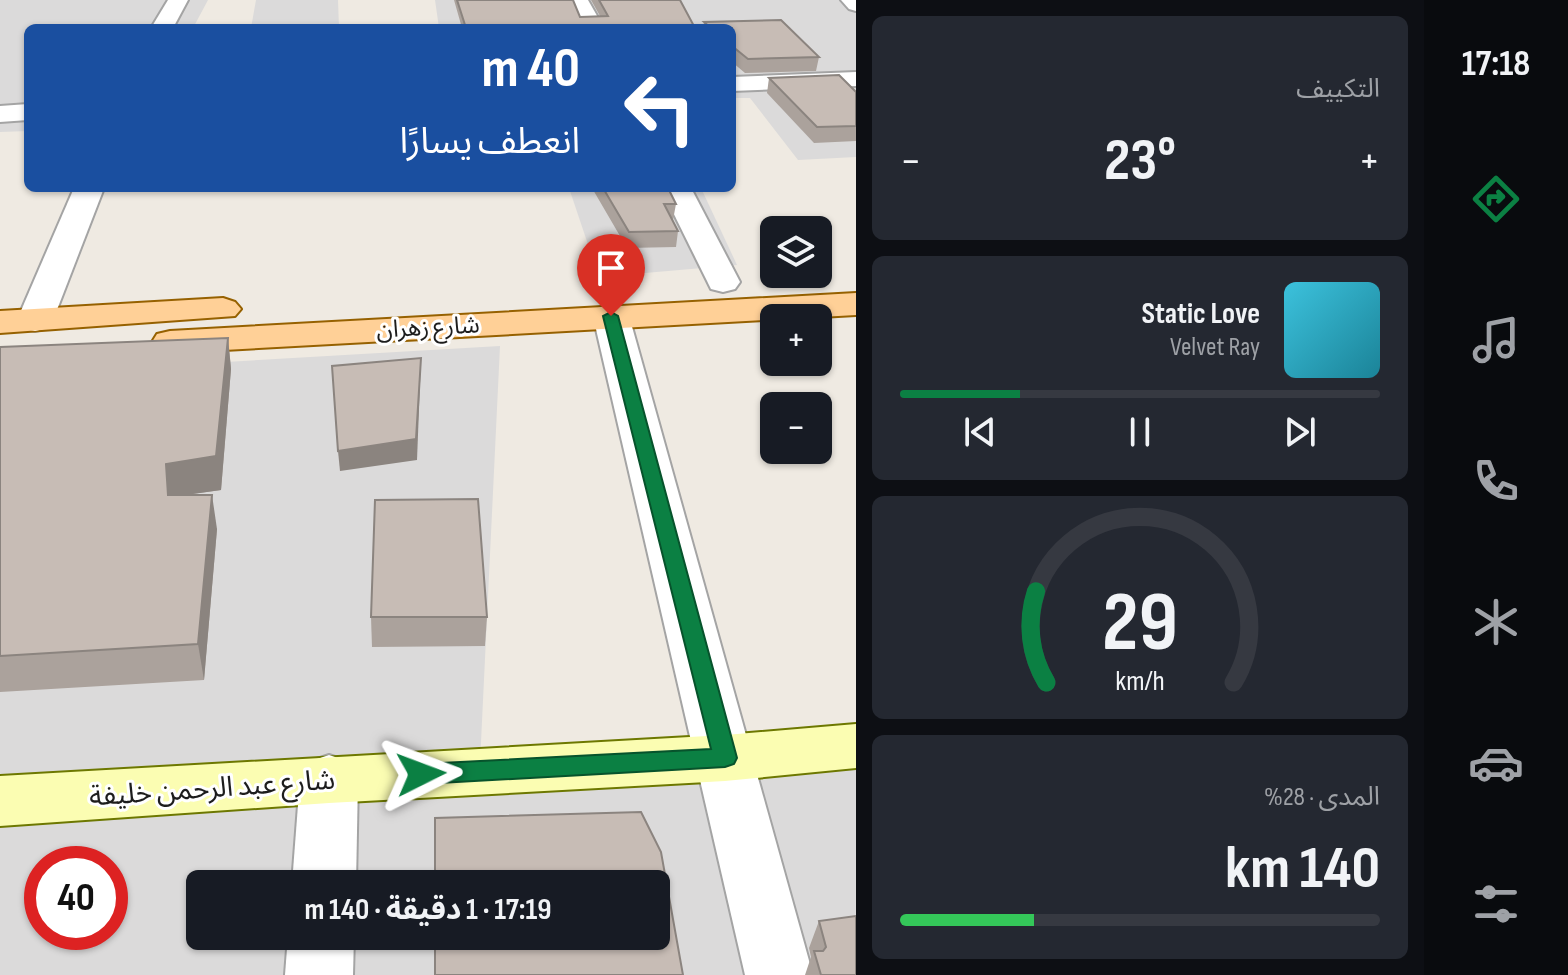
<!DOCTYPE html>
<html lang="ar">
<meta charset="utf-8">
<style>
body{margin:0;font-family:"Sofia Sans Condensed","Noto Sans Arabic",sans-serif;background:#242831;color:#f1f3f6;direction:rtl;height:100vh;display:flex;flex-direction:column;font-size:30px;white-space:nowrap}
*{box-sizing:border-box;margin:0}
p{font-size:26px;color:#9ea1a6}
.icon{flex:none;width:44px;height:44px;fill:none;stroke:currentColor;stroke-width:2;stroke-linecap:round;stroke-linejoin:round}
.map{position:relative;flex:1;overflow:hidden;direction:ltr}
.drawer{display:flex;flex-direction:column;gap:16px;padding:16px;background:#0d0f14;width:568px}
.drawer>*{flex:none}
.guide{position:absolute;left:24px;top:24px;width:712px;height:168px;border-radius:12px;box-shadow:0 2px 6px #0004;direction:rtl;background:#1a4fa0;color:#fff;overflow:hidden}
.tools{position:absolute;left:760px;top:216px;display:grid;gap:16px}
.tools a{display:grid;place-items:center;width:72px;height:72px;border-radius:12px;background:#171b24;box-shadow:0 2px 6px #0004;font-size:40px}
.speed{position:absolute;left:24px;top:846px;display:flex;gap:16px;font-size:40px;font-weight:700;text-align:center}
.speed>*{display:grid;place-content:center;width:104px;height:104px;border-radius:50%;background:#171b24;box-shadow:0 2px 6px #0004;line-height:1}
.speed .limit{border:12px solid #d22;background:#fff;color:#111}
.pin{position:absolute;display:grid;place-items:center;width:68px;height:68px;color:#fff;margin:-82px -34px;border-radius:50% 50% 50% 0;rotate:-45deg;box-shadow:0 0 8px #0007}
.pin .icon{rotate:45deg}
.me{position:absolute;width:88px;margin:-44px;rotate:87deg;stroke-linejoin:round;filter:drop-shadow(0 0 6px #0008)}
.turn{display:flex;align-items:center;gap:28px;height:168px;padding:0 24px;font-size:36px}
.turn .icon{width:104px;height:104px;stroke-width:2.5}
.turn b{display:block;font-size:56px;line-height:68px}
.big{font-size:60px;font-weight:700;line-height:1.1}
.drawer .widget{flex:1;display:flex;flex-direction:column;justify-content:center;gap:12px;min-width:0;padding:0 28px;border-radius:12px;background:#242831}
.drawer .dial{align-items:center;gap:0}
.dial svg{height:208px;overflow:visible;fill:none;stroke:#363941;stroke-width:7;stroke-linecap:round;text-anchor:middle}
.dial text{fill:#f1f3f6;stroke:none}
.song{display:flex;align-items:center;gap:24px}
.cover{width:96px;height:96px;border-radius:12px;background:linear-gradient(135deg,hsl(190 70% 55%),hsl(190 70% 35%))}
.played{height:8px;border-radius:4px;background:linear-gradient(90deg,#0b8043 25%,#363941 25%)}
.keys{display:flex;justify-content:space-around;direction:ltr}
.heat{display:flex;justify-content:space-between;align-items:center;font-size:44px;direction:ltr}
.charge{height:12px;border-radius:6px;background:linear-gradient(90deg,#34c759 28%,#363941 0)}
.trip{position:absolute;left:186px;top:870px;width:484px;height:80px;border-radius:12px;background:#171b24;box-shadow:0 2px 6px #0004;font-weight:700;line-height:80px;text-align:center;direction:rtl}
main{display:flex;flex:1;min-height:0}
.tab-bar{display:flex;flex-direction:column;width:144px;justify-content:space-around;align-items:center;background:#090b0e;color:#9ea1a6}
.tab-bar .icon{width:56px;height:56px}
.tab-bar .on{color:#0b8043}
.tab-bar b{font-size:36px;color:#f1f3f6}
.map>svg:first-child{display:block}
.residential{fill:#dbdada;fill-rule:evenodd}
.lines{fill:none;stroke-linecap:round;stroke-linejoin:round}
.street-casing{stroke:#a4a4a4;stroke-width:4}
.secondary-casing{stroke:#6d7800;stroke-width:4}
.primary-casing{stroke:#966100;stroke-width:4}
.street{fill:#fff;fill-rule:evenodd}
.secondary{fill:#fbfdb2;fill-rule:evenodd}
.primary{fill:#ffd097;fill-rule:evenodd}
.wall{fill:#aba29c}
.shaded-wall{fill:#8b847f}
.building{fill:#c7bcb5;stroke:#8b847f;stroke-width:2}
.route{fill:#0b8043;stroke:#07532c;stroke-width:2}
.labels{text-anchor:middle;stroke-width:6;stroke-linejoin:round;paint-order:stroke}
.street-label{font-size:24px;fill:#1d1d1d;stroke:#fff}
.near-street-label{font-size:28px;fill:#1d1d1d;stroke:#fff}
</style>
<main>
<nav class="tab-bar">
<b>17:18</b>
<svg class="icon on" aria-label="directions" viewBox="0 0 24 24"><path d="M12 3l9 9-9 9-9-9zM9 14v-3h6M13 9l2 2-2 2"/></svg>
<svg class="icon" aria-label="music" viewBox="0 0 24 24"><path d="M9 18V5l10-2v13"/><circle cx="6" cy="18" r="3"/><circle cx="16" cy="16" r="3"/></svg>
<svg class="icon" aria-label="phone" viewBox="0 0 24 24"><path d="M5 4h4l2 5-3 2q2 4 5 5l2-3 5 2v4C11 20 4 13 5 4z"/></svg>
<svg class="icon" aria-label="climate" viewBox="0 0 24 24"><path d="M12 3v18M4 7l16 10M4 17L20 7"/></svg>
<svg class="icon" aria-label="car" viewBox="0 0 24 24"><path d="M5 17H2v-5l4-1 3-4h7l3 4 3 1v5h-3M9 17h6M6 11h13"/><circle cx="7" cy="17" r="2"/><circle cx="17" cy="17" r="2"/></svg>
<svg class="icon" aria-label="filters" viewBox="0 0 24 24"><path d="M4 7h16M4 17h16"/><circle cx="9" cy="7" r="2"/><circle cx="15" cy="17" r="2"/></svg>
</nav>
<section class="drawer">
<div class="widget"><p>التكييف</p>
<div class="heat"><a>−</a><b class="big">23°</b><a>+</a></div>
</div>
<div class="widget">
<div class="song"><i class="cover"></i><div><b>Static Love</b><p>Velvet Ray</p></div></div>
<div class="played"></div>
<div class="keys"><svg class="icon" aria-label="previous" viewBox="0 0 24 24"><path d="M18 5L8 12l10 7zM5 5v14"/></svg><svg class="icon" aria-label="pause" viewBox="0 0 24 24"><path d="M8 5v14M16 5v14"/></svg><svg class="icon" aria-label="next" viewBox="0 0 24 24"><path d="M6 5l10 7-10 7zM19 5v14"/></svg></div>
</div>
<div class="widget dial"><svg viewBox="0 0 100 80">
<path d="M14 69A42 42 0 1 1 86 69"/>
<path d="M14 69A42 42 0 0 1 10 34" stroke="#0b8043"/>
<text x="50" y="56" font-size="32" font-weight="700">29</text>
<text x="50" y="72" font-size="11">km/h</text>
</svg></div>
<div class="widget"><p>المدى · 28%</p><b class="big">140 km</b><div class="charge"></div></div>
</section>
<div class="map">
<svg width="856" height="975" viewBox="0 0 856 975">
<rect width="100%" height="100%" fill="#efeae2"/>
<!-- residential -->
<g class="residential">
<path d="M0,0H208L193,28H28V131L0,132Z"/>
<path d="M256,0H338L339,28H251Z"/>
<path d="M435,0H856V157L798,160L750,98H732V28H439Z"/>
<path d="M569,188H701L737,265L599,277Z"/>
<path d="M500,346L480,763L856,769V975H0V375ZM42,864H110V932H42ZM200,884H656V936H200Z"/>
</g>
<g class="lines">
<!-- street casing -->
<g class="street-casing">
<g id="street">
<path d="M168,0H188L173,28H151Z"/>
<path d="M568,0H588L604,28H582Z"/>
<path d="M841,0H856V11L849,9Z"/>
<path d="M856,72V86L732,91V77Z"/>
<path d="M28,104V120L0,122V106Z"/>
<path d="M74,188H104L53,320L48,328L35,331L22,328L17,320Z"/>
<path d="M661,188H691L740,282L735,289L723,292L711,289Z"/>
<path d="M611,305L624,308L629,316L813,975H745L593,316L598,308Z"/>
<path d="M329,755L350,762L358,779L356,884H292L300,779L308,762Z"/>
<path d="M288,936H354L353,975H285Z"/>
</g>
</g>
<!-- secondary casing -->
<g class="secondary-casing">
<path id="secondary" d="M856,724V768L725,781L329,803L0,826V776L725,735Z"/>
</g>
<!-- primary casing -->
<g class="primary-casing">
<g id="primary">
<path d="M856,293V315L170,353L157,350L152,342L157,334L170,331Z"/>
<path d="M223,298L235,302L241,309L235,316L0,333V311Z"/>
</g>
</g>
<!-- street -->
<use href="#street" class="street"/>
<!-- secondary -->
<use href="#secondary" class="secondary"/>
<!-- primary -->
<use href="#primary" class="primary"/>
</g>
<!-- wall -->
<g class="wall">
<path d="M454,0H573L580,17L600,16L591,0H680L695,28H462Z"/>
<path d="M781,20L819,57L816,71L745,73L732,62V28H703L704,22Z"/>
<path d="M769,78L856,92V141L814,143L767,93Z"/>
<path d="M592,188H668L676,204L673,220L678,231L676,247L627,248Z"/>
<path d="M228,338L231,369L221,490L184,495L217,529L204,680L0,692V347Z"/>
<path d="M371,617H487L485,646L372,647Z"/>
<path d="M819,921L856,975H805L811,957L809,948Z"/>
</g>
<!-- shaded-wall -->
<g class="shaded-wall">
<path d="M228,338L231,369L221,490L172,497L168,495L166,464Z"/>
<path d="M421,358L417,460L340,471L338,451Z"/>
<path d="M212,495L217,529L204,680L198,644Z"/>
</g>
<!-- building -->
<g class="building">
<path d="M457,0H573L580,17L608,16L599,0H680L695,28H466Z"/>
<path d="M781,20L819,57L748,59L732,46V28H711L704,22Z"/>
<path d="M839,75L856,92V126L817,127L769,78Z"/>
<path d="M603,188H668L676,204H664L678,231L629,232Z"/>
<path d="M228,338L216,456L166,464L168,495H212L198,644L0,656V347Z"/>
<path d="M421,358L416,439L338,451L332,366Z"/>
<path d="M478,499L487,617H371L375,500Z"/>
<path d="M641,812L661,852L683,975H435V936H656V884H435V818Z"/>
<path d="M856,916V975H821L814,951H823L826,947L819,921Z"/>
</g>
<!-- route -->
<path class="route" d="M611,312L618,316L737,758L734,764L725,767L421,784L412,781L409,774L412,767L421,764L711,749L603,316Z"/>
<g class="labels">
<!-- street labels -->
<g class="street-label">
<text transform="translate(428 327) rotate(-3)" y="8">شارع زهران</text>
</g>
<!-- near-street labels -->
<g class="near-street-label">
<text transform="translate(212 787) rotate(-4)" y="10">شارع عبد الرحمن خليفة</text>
</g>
</g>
</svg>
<div class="tools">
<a><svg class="icon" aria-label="layers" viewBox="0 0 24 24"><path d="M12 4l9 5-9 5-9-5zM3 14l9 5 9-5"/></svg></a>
<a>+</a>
<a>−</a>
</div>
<div class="speed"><div class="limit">40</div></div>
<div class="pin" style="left:611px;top:316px;background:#d93025"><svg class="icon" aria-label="arrive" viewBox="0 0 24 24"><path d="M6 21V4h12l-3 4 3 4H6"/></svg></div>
<svg class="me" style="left:421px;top:774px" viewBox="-20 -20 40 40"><path d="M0-17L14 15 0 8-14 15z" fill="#0b8043" stroke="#fff" stroke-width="4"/></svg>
<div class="trip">17:19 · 1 دقيقة · 140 m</div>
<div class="guide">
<div class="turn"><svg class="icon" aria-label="left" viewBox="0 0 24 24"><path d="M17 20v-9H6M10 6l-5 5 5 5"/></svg><div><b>40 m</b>انعطف يسارًا</div></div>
</div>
</div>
</main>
